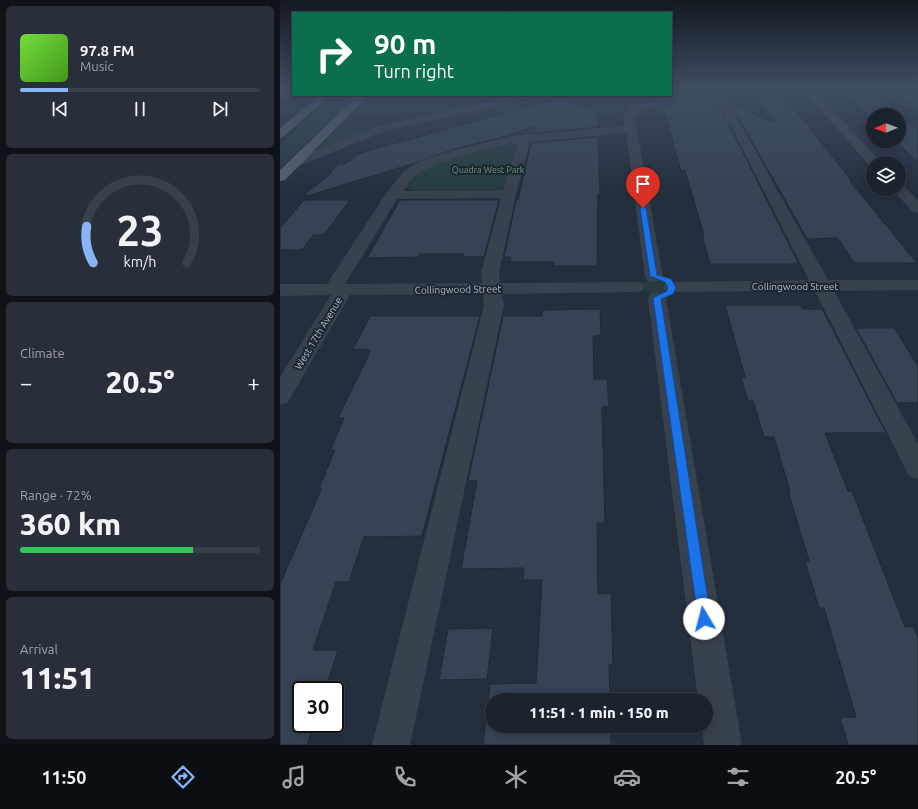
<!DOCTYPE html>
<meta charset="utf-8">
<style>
body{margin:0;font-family:Ubuntu,sans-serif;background:#282f3a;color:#f1f3f6;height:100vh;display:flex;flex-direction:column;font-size:15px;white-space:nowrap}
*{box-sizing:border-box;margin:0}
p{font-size:13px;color:#a0a4aa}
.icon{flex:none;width:22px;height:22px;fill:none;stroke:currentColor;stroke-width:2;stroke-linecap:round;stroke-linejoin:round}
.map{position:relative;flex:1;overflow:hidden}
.sheet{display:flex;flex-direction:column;gap:6px;padding:6px;background:#0f1319;width:280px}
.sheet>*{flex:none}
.top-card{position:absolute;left:12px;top:12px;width:380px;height:84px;border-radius:0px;box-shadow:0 2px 10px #0003,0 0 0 1px #39404a;background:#0b6e4f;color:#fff;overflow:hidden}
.needle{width:26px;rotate:269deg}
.controls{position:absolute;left:586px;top:108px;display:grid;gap:8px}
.controls a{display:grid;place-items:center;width:40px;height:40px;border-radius:50%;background:#1b232e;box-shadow:0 2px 10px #0003,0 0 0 1px #39404a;font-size:20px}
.speed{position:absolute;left:12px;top:681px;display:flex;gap:8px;font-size:20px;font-weight:700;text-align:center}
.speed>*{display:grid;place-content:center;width:52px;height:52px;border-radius:50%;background:#1b232e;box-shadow:0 2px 10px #0003,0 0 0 1px #39404a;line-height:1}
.speed .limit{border:2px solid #111;border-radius:6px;background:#fff;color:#111}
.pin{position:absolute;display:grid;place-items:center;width:34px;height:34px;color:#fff;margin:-41px -17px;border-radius:50% 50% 50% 0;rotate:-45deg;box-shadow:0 0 4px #0007}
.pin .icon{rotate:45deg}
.me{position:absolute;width:44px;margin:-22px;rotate:352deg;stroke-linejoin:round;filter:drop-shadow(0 0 3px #0008)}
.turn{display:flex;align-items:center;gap:14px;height:84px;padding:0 16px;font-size:18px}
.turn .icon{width:52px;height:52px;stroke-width:2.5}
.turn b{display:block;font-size:28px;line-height:34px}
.big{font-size:30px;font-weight:800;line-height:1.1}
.sheet .widget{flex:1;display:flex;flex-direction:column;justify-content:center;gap:6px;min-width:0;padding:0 14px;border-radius:6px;background:#282f3a}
.sheet .dial{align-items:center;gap:0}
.dial svg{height:104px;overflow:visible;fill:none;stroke:#39404a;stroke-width:7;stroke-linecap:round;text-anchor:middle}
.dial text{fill:#f1f3f6;stroke:none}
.song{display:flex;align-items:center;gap:12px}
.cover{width:48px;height:48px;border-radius:6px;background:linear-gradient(135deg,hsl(100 70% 55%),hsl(100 70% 35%))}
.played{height:4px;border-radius:2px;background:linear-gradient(90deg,#8ab4f8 20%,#39404a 20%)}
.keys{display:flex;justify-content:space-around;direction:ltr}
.heat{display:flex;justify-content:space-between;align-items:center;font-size:22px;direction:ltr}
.charge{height:6px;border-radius:3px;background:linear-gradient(90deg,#34c759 72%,#39404a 0)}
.trip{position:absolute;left:205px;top:693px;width:228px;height:40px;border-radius:20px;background:#1b232e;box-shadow:0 2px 10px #0003,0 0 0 1px #39404a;font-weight:800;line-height:40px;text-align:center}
.tabs{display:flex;height:64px;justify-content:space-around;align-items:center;background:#0b0e12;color:#a0a4aa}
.tabs .icon{width:28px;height:28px}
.tabs .active{color:#8ab4f8}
.tabs b{font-size:18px;color:#f1f3f6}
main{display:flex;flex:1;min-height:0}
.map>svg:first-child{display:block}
.green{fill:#263c3f}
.building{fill:#364354;stroke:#1f2835}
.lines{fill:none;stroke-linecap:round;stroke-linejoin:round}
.minor{fill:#38414e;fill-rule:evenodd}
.major{fill:#56606e;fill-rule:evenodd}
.route{fill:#1a73e8;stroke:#114b97}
.labels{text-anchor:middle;stroke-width:4;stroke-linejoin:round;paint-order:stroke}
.far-park-label{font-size:9px;fill:#6b9a76;stroke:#1d2633}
.street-label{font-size:10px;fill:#b4bcc9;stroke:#1d2633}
</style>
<main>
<section class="sheet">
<div class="widget">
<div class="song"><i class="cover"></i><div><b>97.8 FM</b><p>Music</p></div></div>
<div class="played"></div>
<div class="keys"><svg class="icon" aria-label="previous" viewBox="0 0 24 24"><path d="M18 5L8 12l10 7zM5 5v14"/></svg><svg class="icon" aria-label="pause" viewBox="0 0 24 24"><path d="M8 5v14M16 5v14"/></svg><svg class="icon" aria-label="next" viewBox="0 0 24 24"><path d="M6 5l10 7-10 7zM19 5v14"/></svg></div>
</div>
<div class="widget dial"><svg viewBox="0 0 100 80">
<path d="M14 69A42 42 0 1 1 86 69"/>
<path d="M14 69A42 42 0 0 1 9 41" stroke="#8ab4f8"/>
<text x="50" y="56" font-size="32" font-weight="700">23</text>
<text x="50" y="72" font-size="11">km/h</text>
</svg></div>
<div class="widget"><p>Climate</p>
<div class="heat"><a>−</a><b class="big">20.5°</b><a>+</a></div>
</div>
<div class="widget"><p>Range · 72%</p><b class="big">360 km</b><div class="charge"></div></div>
<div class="widget"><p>Arrival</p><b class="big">11:51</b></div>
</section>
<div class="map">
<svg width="638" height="745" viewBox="0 0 638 745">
<rect width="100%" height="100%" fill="#242f3e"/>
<!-- green -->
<g class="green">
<path d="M55,95H77L0,168V144Z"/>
<path d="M60,127L88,131L38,148Z"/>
<path d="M228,143L237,144L227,185L221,189L136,191L126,188C133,162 203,150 228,143Z"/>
<path d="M370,279H378L385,282L387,289C380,297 364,296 362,284Z"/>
</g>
<!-- building -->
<g class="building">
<path d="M474,93H498L507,103H509L572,181H570L578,191L637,263H574L558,238L527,239L451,104L495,123Z"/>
<path d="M564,93H595L624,117H622L638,130V162L615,141H619V115H593V120Z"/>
<path d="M426,95L435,97L519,264H430L422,235H424L408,181L405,170L401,171L383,106Z"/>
<path d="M284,97L317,113L318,127L254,133L255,126L219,138L174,149L135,163L27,196L26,193L48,176L58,164H65L80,153Z"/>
<path d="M318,137L320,194H318L317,266H273L274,262H230L231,257H224L236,200H238L251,143Z"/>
<path d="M24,200H70L44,235H33L22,250H0V228Z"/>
<path d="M120,200H219L204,257H183L184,254H140L139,257L87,258Z"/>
<path d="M445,305H520L522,309H542L606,433H545L568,491H572L625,627H634L638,638V745H568L560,717H576L544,608H539L525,561H529L508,491H510L494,437H484L473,401H468L461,377H465Z"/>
<path d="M320,309L321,335L313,336L314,379H327L329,407H322L325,523H317L318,594L331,593L333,665H329L330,700H212V726H331V745H203L210,684L256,683L262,580H243L244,568L181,569L197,481H188L223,316H262L263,310Z"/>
<path d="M90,316H200L142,536L84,537L69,582H56L33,650H58L45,690H21V724H34L27,745H0V584L42,488H39L55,450L50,451L64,418H58L91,350L73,349Z"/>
<path d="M576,328H614L638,366V403H617Z"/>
<path d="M213,628L207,679L159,680L168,629Z"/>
</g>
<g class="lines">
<!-- minor -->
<g class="minor">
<path d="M427,87H445L441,90L548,280H638V290L554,291L638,444V479L629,476L535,291L392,292L386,291L383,287L386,283L392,282L529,280L435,95L432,92L363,109L355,117L383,277L380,281L374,282L368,281L365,277L346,133L250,142L236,194L219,273L220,283L356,282L362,283L365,287L362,291L356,292L222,294L224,305L130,745H92L204,305L203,294L70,295L8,402L0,405V377L51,295L0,296V284H47L107,192L124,171L140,161L174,150L233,136L345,126L343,117L350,108L355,105ZM238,143L223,190L123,191C127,186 130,180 135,176C154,161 213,146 238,143ZM221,198L201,273L202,283L65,284L117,199Z"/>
<path d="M520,87H531L602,163H593V166H590Z"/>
<path d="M609,87H620L638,100V108L634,107Z"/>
<path d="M0,92H13V95H18L13,98H0Z"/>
<path d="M236,95H255L250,98L103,132L21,165H11L10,162L11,159L95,127Z"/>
<path d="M619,185L624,186L638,200V213L633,212L612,189H619Z"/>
<path d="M377,292L384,294L386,298L462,745H424L422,726H426V700H418L368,298L370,294Z"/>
</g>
<!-- major -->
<g class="major">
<path d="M40,95H51L4,136L0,138V128Z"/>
<path d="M78,95H89L5,180L0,181V170Z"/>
</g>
</g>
<!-- sky -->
<linearGradient id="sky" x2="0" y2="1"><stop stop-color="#141a22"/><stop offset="0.46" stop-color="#3f4d63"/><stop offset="1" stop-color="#3f4d63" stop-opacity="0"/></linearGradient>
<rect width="638" height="191" fill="url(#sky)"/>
<!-- route -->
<path class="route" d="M363,206L366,208L377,275L391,279L396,287L393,294L381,299L431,619L429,624L424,626L420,624L418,619L373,298L387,291L388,287L385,282L370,276L360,208Z"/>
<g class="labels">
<!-- far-park labels -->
<g class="far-park-label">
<text x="208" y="173">Quadra West Park</text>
</g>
<!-- street labels -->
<g class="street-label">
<text x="515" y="290">Collingwood Street</text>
<text transform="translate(178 289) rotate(-1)" y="4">Collingwood Street</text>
<text transform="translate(38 333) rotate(-59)" y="4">West 17th Avenue</text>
</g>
</g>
</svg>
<div class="controls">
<a><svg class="needle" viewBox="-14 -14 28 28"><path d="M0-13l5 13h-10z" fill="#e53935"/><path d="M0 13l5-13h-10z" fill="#a0a4aa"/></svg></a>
<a><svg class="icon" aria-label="layers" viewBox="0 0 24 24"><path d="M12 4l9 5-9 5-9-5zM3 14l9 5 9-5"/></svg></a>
</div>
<div class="speed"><div class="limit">30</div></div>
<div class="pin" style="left:363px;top:208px;background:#d93025"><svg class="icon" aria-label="arrive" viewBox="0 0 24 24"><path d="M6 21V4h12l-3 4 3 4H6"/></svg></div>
<svg class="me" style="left:424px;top:619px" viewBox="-20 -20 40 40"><circle r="19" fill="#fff"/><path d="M0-13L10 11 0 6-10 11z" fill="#1a73e8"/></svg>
<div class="trip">11:51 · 1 min · 150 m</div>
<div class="top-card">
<div class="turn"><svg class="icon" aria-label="right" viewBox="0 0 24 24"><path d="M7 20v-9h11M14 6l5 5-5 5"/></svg><div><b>90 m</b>Turn right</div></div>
</div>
</div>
</main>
<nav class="tabs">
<b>11:50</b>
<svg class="icon active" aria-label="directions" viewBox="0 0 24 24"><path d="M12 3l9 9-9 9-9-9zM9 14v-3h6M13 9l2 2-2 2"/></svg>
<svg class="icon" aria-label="music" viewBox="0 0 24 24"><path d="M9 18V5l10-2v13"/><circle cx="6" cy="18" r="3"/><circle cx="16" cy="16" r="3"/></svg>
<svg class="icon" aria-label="phone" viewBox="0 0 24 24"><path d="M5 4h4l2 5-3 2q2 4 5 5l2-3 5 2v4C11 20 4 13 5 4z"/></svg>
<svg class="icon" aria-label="climate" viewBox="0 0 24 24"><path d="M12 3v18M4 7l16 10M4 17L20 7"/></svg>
<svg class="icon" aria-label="car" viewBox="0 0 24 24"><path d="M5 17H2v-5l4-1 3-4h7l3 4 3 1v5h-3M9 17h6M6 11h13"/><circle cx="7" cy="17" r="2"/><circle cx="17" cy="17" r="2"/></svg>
<svg class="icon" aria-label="filters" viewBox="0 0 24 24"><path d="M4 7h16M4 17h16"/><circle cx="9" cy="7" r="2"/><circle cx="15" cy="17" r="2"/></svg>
<b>20.5°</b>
</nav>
